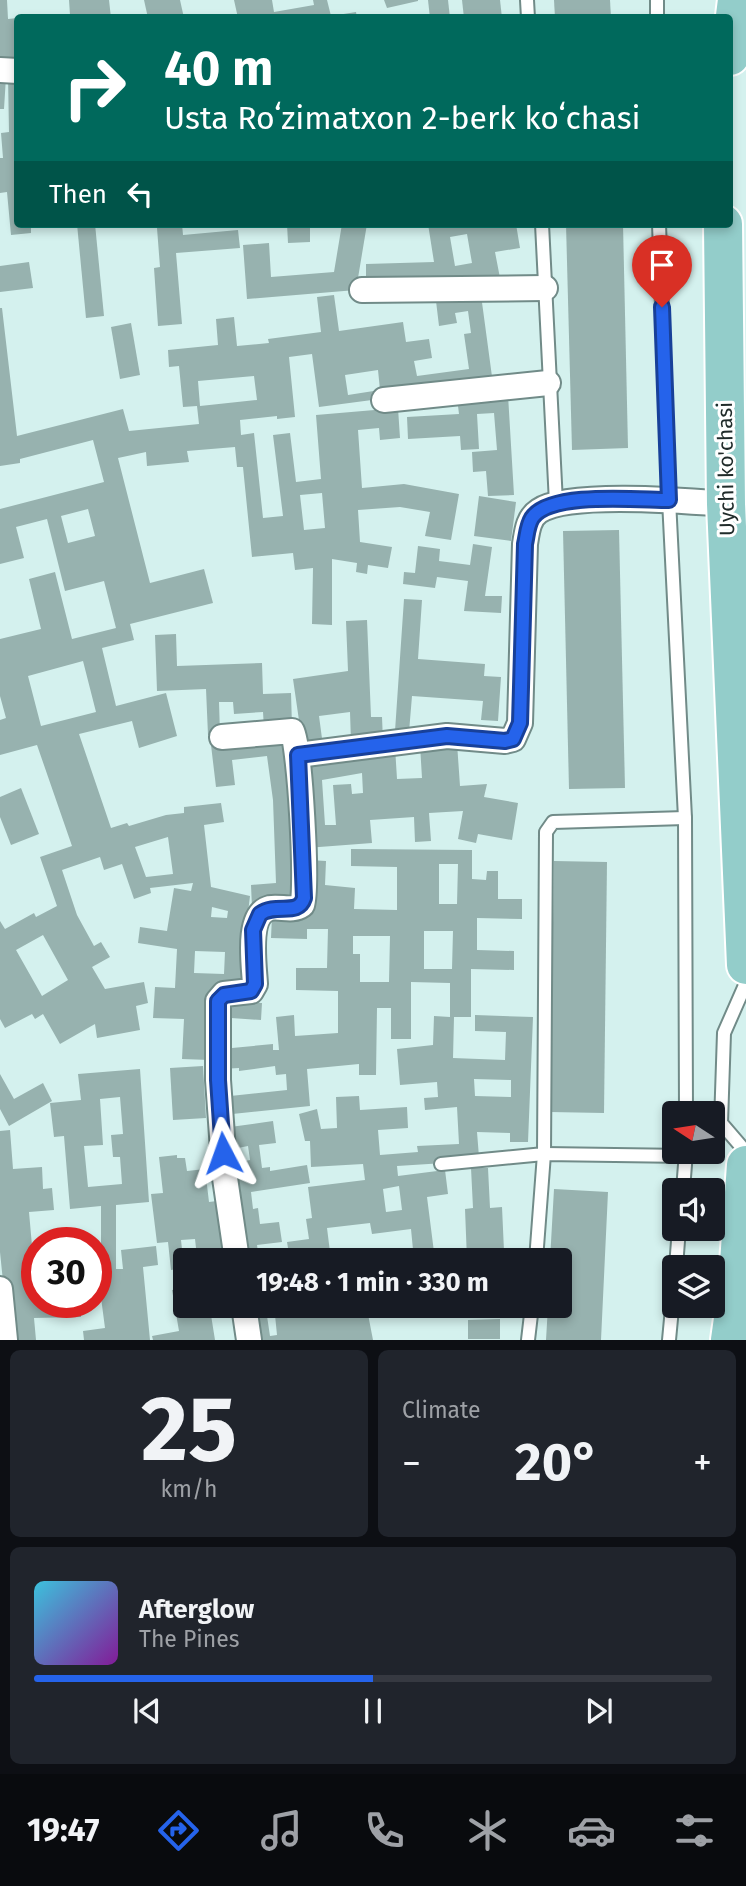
<!DOCTYPE html>
<meta charset="utf-8">
<style>
body{margin:0;font-family:"Fira Sans",sans-serif;background:#20242c;color:#f1f3f6;height:100vh;display:flex;flex-direction:column;font-size:26px;white-space:nowrap}
*{box-sizing:border-box;margin:0}
p{font-size:23px;color:#9ea1a6}
.icon{flex:none;width:38px;height:38px;fill:none;stroke:currentColor;stroke-width:2;stroke-linecap:round;stroke-linejoin:round}
.map{position:relative;height:1340px;overflow:hidden}
.panel{display:flex;flex-direction:column;gap:10px;padding:10px;background:#0d0f14;flex:1}
.panel>*{flex:none}
.banner{position:absolute;left:14px;top:14px;width:719px;height:214px;border-radius:7px;box-shadow:0 4px 10px #0003;background:#00695c;color:#fff;overflow:hidden}
.needle{width:46px;rotate:282deg}
.controls{position:absolute;left:662px;top:1101px;display:grid;gap:14px}
.controls a{display:grid;place-items:center;width:63px;height:63px;border-radius:7px;background:#171b24;box-shadow:0 4px 10px #0003;font-size:35px}
.speed{position:absolute;left:21px;top:1227px;display:flex;gap:14px;font-size:35px;font-weight:700;text-align:center}
.speed>*{display:grid;place-content:center;width:91px;height:91px;border-radius:50%;background:#171b24;box-shadow:0 4px 10px #0003;line-height:1}
.speed .limit{border:10px solid #d22;background:#fff;color:#111}
.pin{position:absolute;display:grid;place-items:center;width:60px;height:60px;color:#fff;margin:-72px -30px;border-radius:50% 50% 50% 0;rotate:-45deg;box-shadow:0 0 7px #0007}
.pin .icon{rotate:45deg}
.me{position:absolute;width:77px;margin:-38px;rotate:356deg;stroke-linejoin:round;filter:drop-shadow(0 0 5px #0008)}
.turn{display:flex;align-items:center;gap:24px;height:147px;padding:0 35px;font-size:32px}
.turn .icon{width:91px;height:91px;stroke-width:2.5}
.turn b{display:block;font-size:49px;line-height:60px}
.then{display:flex;align-items:center;height:66px;padding:0 35px;background:#0003;gap:14px;font-size:26px}
.big{font-size:52px;font-weight:700;line-height:1.1}
.panel .tile{flex:1;display:flex;flex-direction:column;justify-content:center;gap:10px;min-width:0;padding:0 24px;border-radius:10px;background:#20242c}
.panel .dial{align-items:center;gap:0}
.dial b{font-size:91px;line-height:1}
.song{display:flex;align-items:center;gap:21px}
.cover{width:84px;height:84px;border-radius:10px;background:linear-gradient(135deg,hsl(190 70% 55%),hsl(290 70% 35%))}
.played{height:7px;border-radius:4px;background:linear-gradient(90deg,#2563eb 50%,#363941 50%)}
.keys{display:flex;justify-content:space-around;direction:ltr}
.heat{display:flex;justify-content:space-between;align-items:center;font-size:38px;direction:ltr}
.panel .tiles{flex:1;display:grid;gap:10px;grid-template-columns:1fr 1fr}
.tile:last-child{grid-column:span 2}
.trip{position:absolute;left:173px;top:1248px;width:399px;height:70px;border-radius:7px;background:#171b24;box-shadow:0 4px 10px #0003;font-weight:700;line-height:70px;text-align:center}
.tab-bar{display:flex;height:112px;justify-content:space-around;align-items:center;background:#090b0e;color:#9ea1a6}
.tab-bar .icon{width:49px;height:49px}
.tab-bar .active{color:#2563eb}
.tab-bar b{font-size:32px;color:#f1f3f6}
.map>svg:first-child{display:block}
.building{fill:#97b2af;fill-rule:evenodd}
.lines{fill:none;stroke-linecap:round;stroke-linejoin:round}
.lane-casing{stroke:#718b88;stroke-width:16}
.street-casing{stroke:#718b88;stroke-width:28}
.primary-casing{stroke:#fff;stroke-width:42}
.lane{stroke:#fff;stroke-width:12}
.street{stroke:#fff;stroke-width:24}
.primary{stroke:#93cdca;stroke-width:38}
.route-casing{stroke:#184099;stroke-width:18}
.route{stroke:#2563eb;stroke-width:12}
.labels{text-anchor:middle;stroke-width:6;stroke-linejoin:round;paint-order:stroke}
.street-label{font-size:21px;fill:#202b2a;stroke:#fff}
</style>
<div class="map">
<svg width="746" height="1340" viewBox="0 0 746 1340">
<rect width="100%" height="100%" fill="#d4f1ee"/>
<!-- building -->
<g class="building">
<path d="M0,0H7L8,19L18,18V35H15L17,68L0,69Z"/>
<path d="M69,0H109L111,18H60V15H70Z"/>
<path d="M144,0H180L184,18H148Z"/>
<path d="M234,0H272L274,12L314,5L313,0H327L331,16L356,12L357,18H238Z"/>
<path d="M384,0H418V1L387,8Z"/>
<path d="M428,0H448L450,18H430Z"/>
<path d="M462,0H500L502,18H464Z"/>
<path d="M554,0H610L611,18H555Z"/>
<path d="M8,76H18V224H31V233L11,235L7,192L0,193V158H3L1,133L9,132Z"/>
<path d="M0,77H6L4,109H0Z"/>
<path d="M77,224H95L104,316L86,318Z"/>
<path d="M167,224H182L183,235L238,230L240,248L176,253L182,324L158,326L154,268L160,267L157,228L167,227Z"/>
<path d="M287,224H310V242L288,243Z"/>
<path d="M342,224H367L356,290L247,299L243,245L269,243L271,277L334,272Z"/>
<path d="M428,224H516L520,248L495,252L500,278L366,287V264L434,262ZM467,234L472,263L455,266L450,237Z"/>
<path d="M566,224H623L628,448L572,450Z"/>
<path d="M29,262L33,288L0,292V266Z"/>
<path d="M334,295L339,331L403,322L406,342L429,339L432,358L414,361L417,376L469,369L464,334L471,333L468,311L455,313L457,323L439,326L436,301L481,295L493,384L319,407L312,354L289,357L295,417L277,419V416L240,420L241,435L254,433L263,518L283,516L273,435L290,433L296,482L321,479L316,415L398,408L400,438L380,440L379,428L358,430L362,488L404,484L459,494L451,540L425,536L430,512L400,507L358,510L360,542L392,547L388,568L368,565L367,574L356,572L357,563L332,559V625L312,624L313,568L295,570L293,553L252,557L243,467H237L235,447L187,451L189,462L147,466L146,452L118,458L150,583L204,569L213,603L130,624L134,640L102,648L116,706L166,693L177,736L139,748L132,721L79,734L111,828L127,823L129,826L166,815L184,813V807L221,803L224,822L204,825L211,887L250,896L245,938L243,990L213,989L210,1060L182,1059L184,1019L153,1018L155,987L175,988L177,949L138,943L140,927L167,931L174,888L191,891L193,883L150,888L151,893L134,899L122,864L104,870L100,857L62,870L77,915L94,946L101,942L110,957L92,967L105,989L144,982L148,1003L136,1006L140,1030L97,1038L95,1024L60,1044L43,1014L35,1019L32,1014L5,1028L0,1019V921L5,929L34,913L36,917L57,906L40,857L72,846L37,745L0,755V720L6,718L0,696V639L41,629L29,579L55,572L72,639L116,628L104,581L65,591L47,519L16,527L24,558L0,564V509L104,482L93,440L20,459V463L0,466V308H2L17,436L123,409L129,431L199,424L197,406L183,407L179,366L169,367L168,350L218,345L216,319L234,317L237,346L269,343L268,339L321,332L317,297ZM378,370L380,390L348,395L345,375ZM254,376L257,400L200,406L198,381ZM322,493L325,528L304,530L300,495ZM88,509L95,536L68,543L61,516ZM83,661L96,712L41,726L28,676ZM168,837L173,874L146,877L135,847ZM212,907L228,911L227,918L211,917ZM43,935L68,980L42,996L16,950ZM195,951L225,952L224,974L194,973Z"/>
<path d="M131,323L140,375L120,379L111,327Z"/>
<path d="M508,395L514,495L488,496L486,471L473,472L472,452L497,450L494,413L477,414L479,449L461,450L460,436L408,439L407,417L459,414L457,398Z"/>
<path d="M479,496L516,502L511,541L474,536Z"/>
<path d="M619,530L625,788L569,789L563,531Z"/>
<path d="M473,544L492,547L485,596H502L501,613L464,611L468,581L437,577L435,588L403,584L404,572L415,573L418,546L440,549L439,561L470,565Z"/>
<path d="M404,599L422,600L418,659L485,664L484,676L501,677L498,721L481,720L483,701L412,696L409,732L395,731Z"/>
<path d="M367,620L371,717H382L383,741L351,742L350,712L319,716L323,746L303,748L293,679L348,671L346,621Z"/>
<path d="M176,634L177,666L262,663L263,694L291,693L292,726L264,728L263,712L234,714L233,702H219L220,734L208,735L206,689L157,691L155,635Z"/>
<path d="M286,736L297,905L252,908L251,885L276,883L273,800L267,756L232,760L235,785L216,787L211,745Z"/>
<path d="M457,743L460,786L487,784L484,797L518,803L512,840L478,834L476,843L458,839L463,811L429,813L431,841L415,842L414,817L370,820L372,843L306,848L300,762L395,747L397,779L422,778L420,745ZM362,773L363,793L352,794L351,784L333,785L336,825H325L322,780Z"/>
<path d="M21,788L39,834L11,845L0,817V797Z"/>
<path d="M351,849L472,850V879L486,880L487,871H498V899H522V919L477,918V950L514,951V970L471,969V1017H454L453,1058L505,1060L506,1032L475,1031V1015L533,1017L528,1142H510V1133L477,1132L479,1157L460,1162L397,1166L398,1176L445,1170L448,1194L427,1197L435,1260H414L411,1229L372,1234L370,1223L327,1228L331,1260H290L287,1242L309,1239L306,1219L312,1218L308,1187L365,1180L363,1164L311,1167L310,1141H305L299,1114L317,1109L321,1129L337,1128L336,1097L359,1096L360,1110L407,1107L408,1128L378,1130L380,1155L418,1152L417,1146L459,1144L457,1107L425,1110L424,1098L438,1097L437,1082L400,1085L397,1049L433,1045L434,1016L450,1017V983L411,982V1039H391V1008H377L376,1075H359V1064L307,1069L310,1106L223,1115L221,1097L287,1090L286,1074L276,1075L275,1066L239,1071V1068L221,1069L219,1001L262,1003L261,1020L231,1018L232,1048L273,1044V1050H279L276,1017L294,1015L295,1036L338,1033V991L296,990V968H327L328,929H307V939L271,938L272,916H304L309,860L326,861L325,885L355,888L354,909L397,910V867L351,866ZM439,864H458L457,904H439ZM424,931H453L452,969H424ZM353,936H390L389,982H360V954H353ZM474,1079L511,1080V1097L475,1096ZM399,1186L402,1210L386,1212L383,1189Z"/>
<path d="M554,861L607,862L604,1113L550,1112Z"/>
<path d="M203,1066L206,1118L173,1120L170,1068Z"/>
<path d="M140,1069L149,1202L116,1205V1269H123L121,1250L156,1246L158,1265L143,1267L150,1340H84L83,1331L105,1328L100,1290H96V1249H101V1206L70,1209L64,1136L54,1137L50,1103L81,1100L78,1074ZM120,1097L123,1134L111,1135L113,1157H120L122,1184L88,1187L84,1146L103,1145L100,1099Z"/>
<path d="M0,1074L14,1099L43,1083L52,1101L9,1126L0,1109Z"/>
<path d="M273,1121L276,1143L259,1145L262,1168L270,1167V1171L307,1165L310,1183L251,1192L253,1209L258,1208L260,1224L279,1222L282,1242L257,1245L259,1260H241L223,1128ZM248,1146L250,1160L240,1162L238,1148Z"/>
<path d="M10,1130L13,1169L42,1167L43,1189L52,1188L54,1210L29,1212L37,1302H81V1317L34,1318L36,1340H9L0,1252V1131Z"/>
<path d="M177,1155V1158H185L187,1171L205,1169L209,1202L217,1201L224,1254L197,1257L195,1239L181,1240L184,1268L171,1270L168,1242L157,1243L151,1194L163,1193L159,1157Z"/>
<path d="M471,1168H488L490,1208L502,1207L504,1251L488,1252V1260H467L465,1209L473,1208Z"/>
<path d="M554,1189L608,1192L601,1340H546L548,1306H560V1260H550Z"/>
<path d="M186,1288V1306H233L234,1312L211,1315L215,1340H153L152,1336L179,1331L172,1290Z"/>
<path d="M248,1306H291V1308L295,1306H317L318,1315L367,1309L373,1340H253ZM275,1315L277,1335L270,1336L267,1316Z"/>
<path d="M500,1319V1339H468V1320Z"/>
</g>
<g class="lines">
<!-- lane casing -->
<g class="lane-casing">
<g id="lane">
<path d="M527,0L528,18"/>
<path d="M657,18V0"/>
<path d="M542,224L556,503"/>
<path d="M659,224L669,500L685,818L686,1113"/>
<path d="M746,983L724,1033L721,1123L746,1152"/>
<path d="M441,1164L544,1154L546,832L553,822L685,818"/>
<path d="M683,1190L686,1152"/>
<path d="M536,1260L544,1154L686,1156"/>
<path d="M676,1267L679,1228"/>
<path d="M528,1340L532,1306"/>
<path d="M669,1340L674,1287"/>
</g>
</g>
<!-- street casing -->
<g class="street-casing">
<g id="street">
<path d="M0,70L18,71"/>
<path d="M362,290L545,288"/>
<path d="M384,400L548,383"/>
<path d="M222,737L292,731C300,747 308,888 302,905C292,912 281,906 270,908C246,914 254,965 255,984L251,991L224,994L218,1001V1080L225,1178L237,1260"/>
<path d="M298,755L447,736L505,741L513,739L520,723L525,544C527,532 528,518 539,511C569,491 687,501 726,504"/>
<path d="M0,1289L5,1340"/>
<path d="M244,1306L249,1340"/>
</g>
</g>
<!-- primary casing -->
<g class="primary-casing">
<g id="primary">
<path d="M730,56L737,0"/>
<path d="M723,224L726,504L746,965"/>
<path d="M730,1340L737,1291L746,1165"/>
</g>
</g>
<!-- lane -->
<use href="#lane" class="lane"/>
<!-- street -->
<use href="#street" class="street"/>
<!-- primary -->
<use href="#primary" class="primary"/>
</g>
<g class="lines">
<!-- route casing -->
<g class="route-casing">
<path id="route" d="M223,1153L218,1080V1001L224,995L251,991L255,984L253,930L260,914C277,902 298,917 304,898L298,755L447,736L505,741L513,739L520,723L525,544C527,536 527,526 532,518C550,491 639,500 669,500L662,307"/>
</g>
<!-- route -->
<use href="#route" class="route"/>
</g>
<g class="labels">
<!-- street labels -->
<g class="street-label">
<text transform="translate(726 469) rotate(-91)" y="7">Uychi ko'chasi</text>
</g>
</g>
</svg>
<div class="controls">
<a><svg class="needle" viewBox="-14 -14 28 28"><path d="M0-13l5 13h-10z" fill="#e53935"/><path d="M0 13l5-13h-10z" fill="#9ea1a6"/></svg></a>
<a><svg class="icon" aria-label="sound" viewBox="0 0 24 24"><path d="M4 9h4l5-4v14l-5-4H4zM17 9q2 3 0 6"/></svg></a>
<a><svg class="icon" aria-label="layers" viewBox="0 0 24 24"><path d="M12 4l9 5-9 5-9-5zM3 14l9 5 9-5"/></svg></a>
</div>
<div class="speed"><div class="limit">30</div></div>
<div class="pin" style="left:662px;top:307px;background:#d93025"><svg class="icon" aria-label="arrive" viewBox="0 0 24 24"><path d="M6 21V4h12l-3 4 3 4H6"/></svg></div>
<svg class="me" style="left:223px;top:1153px" viewBox="-20 -20 40 40"><path d="M0-17L14 15 0 8-14 15z" fill="#2563eb" stroke="#fff" stroke-width="4"/></svg>
<div class="trip">19:48 · 1 min · 330 m</div>
<div class="banner">
<div class="turn"><svg class="icon" aria-label="right" viewBox="0 0 24 24"><path d="M7 20v-9h11M14 6l5 5-5 5"/></svg><div><b>40 m</b>Usta Roʻzimatxon 2-berk koʻchasi</div></div>
<div class="then">Then<svg class="icon" aria-label="left" viewBox="0 0 24 24"><path d="M17 20v-9H6M10 6l-5 5 5 5"/></svg></div>
</div>
</div>
<section class="panel">
<div class="tiles">
<div class="tile dial"><b>25</b><p>km/h</p></div>
<div class="tile"><p>Climate</p>
<div class="heat"><a>−</a><b class="big">20°</b><a>+</a></div>
</div>
<div class="tile">
<div class="song"><i class="cover"></i><div><b>Afterglow</b><p>The Pines</p></div></div>
<div class="played"></div>
<div class="keys"><svg class="icon" aria-label="previous" viewBox="0 0 24 24"><path d="M18 5L8 12l10 7zM5 5v14"/></svg><svg class="icon" aria-label="pause" viewBox="0 0 24 24"><path d="M8 5v14M16 5v14"/></svg><svg class="icon" aria-label="next" viewBox="0 0 24 24"><path d="M6 5l10 7-10 7zM19 5v14"/></svg></div>
</div>
</div>
</section>
<nav class="tab-bar">
<b>19:47</b>
<svg class="icon active" aria-label="directions" viewBox="0 0 24 24"><path d="M12 3l9 9-9 9-9-9zM9 14v-3h6M13 9l2 2-2 2"/></svg>
<svg class="icon" aria-label="music" viewBox="0 0 24 24"><path d="M9 18V5l10-2v13"/><circle cx="6" cy="18" r="3"/><circle cx="16" cy="16" r="3"/></svg>
<svg class="icon" aria-label="phone" viewBox="0 0 24 24"><path d="M5 4h4l2 5-3 2q2 4 5 5l2-3 5 2v4C11 20 4 13 5 4z"/></svg>
<svg class="icon" aria-label="climate" viewBox="0 0 24 24"><path d="M12 3v18M4 7l16 10M4 17L20 7"/></svg>
<svg class="icon" aria-label="car" viewBox="0 0 24 24"><path d="M5 17H2v-5l4-1 3-4h7l3 4 3 1v5h-3M9 17h6M6 11h13"/><circle cx="7" cy="17" r="2"/><circle cx="17" cy="17" r="2"/></svg>
<svg class="icon" aria-label="filters" viewBox="0 0 24 24"><path d="M4 7h16M4 17h16"/><circle cx="9" cy="7" r="2"/><circle cx="15" cy="17" r="2"/></svg>
</nav>
